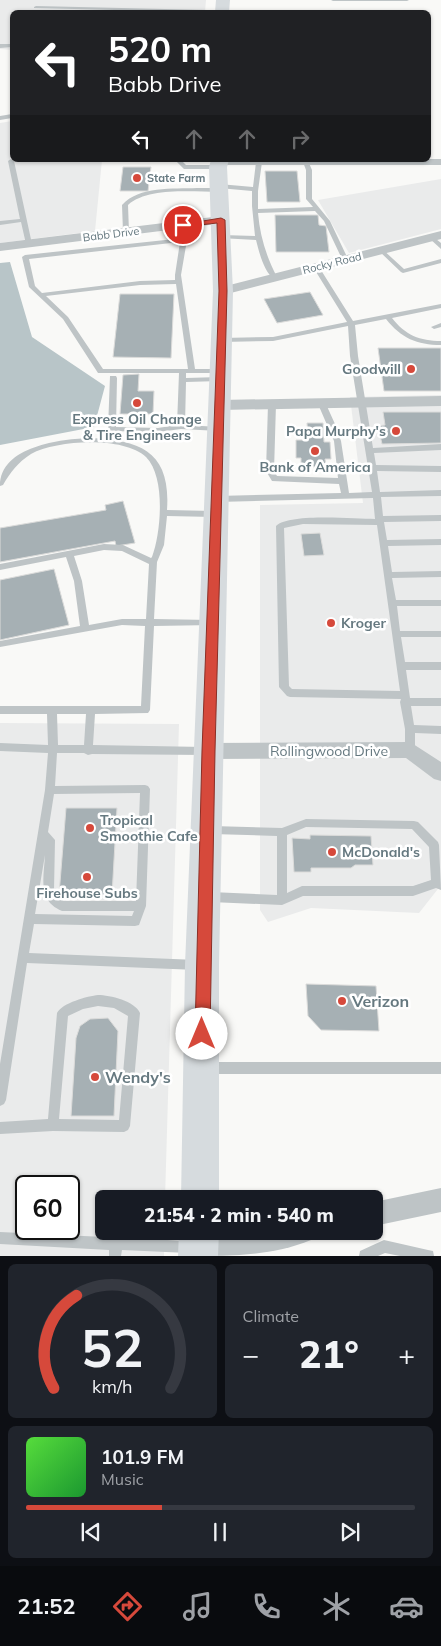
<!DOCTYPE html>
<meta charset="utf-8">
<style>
body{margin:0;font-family:Mulish,sans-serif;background:#20242c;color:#f1f3f6;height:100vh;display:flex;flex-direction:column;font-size:19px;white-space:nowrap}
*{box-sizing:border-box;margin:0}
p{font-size:16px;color:#9ea1a6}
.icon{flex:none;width:28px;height:28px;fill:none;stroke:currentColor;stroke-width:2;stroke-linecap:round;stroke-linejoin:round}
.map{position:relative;height:1256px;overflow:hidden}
.details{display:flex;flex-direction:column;gap:8px;padding:8px;background:#0d0f14;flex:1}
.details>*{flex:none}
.hud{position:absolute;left:10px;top:10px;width:421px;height:152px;border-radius:8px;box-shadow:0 1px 4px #0004;background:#202124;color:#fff;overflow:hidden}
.speed{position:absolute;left:15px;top:1175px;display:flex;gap:10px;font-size:25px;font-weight:700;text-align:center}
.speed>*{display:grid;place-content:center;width:65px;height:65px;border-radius:50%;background:#171b24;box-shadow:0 1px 4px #0004;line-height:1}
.speed .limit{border:2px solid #111;border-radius:8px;background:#fff;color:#111}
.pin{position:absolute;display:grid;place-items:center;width:42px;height:42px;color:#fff;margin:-21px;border:2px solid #fff;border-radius:50%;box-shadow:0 1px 5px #0007}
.me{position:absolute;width:55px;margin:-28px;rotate:0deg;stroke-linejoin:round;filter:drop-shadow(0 0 4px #0008)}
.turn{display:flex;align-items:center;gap:18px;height:105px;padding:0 15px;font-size:22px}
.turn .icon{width:65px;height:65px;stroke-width:2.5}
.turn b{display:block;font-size:35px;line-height:42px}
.lanes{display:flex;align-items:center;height:48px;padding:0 15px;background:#0003;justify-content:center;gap:25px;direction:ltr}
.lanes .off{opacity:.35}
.big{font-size:38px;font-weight:800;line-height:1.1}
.details .card{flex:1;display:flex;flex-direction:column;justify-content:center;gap:8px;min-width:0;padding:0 18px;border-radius:8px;background:#20242c}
.details .dial{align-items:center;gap:0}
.dial svg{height:130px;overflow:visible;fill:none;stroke:#363941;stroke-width:7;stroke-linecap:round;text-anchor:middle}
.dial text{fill:#f1f3f6;stroke:none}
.song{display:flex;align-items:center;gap:15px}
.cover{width:60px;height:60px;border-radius:8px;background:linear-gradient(135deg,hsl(110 70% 55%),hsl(130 70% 35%))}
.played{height:5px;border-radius:2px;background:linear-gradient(90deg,#d6493b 35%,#363941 35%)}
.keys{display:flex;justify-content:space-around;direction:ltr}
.heat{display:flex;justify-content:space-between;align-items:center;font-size:28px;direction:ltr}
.details .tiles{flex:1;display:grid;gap:8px;grid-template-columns:1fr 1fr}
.card:last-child{grid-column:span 2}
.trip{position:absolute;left:95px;top:1190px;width:288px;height:50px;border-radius:8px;background:#171b24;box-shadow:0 1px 4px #0004;font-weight:800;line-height:50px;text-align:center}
.menu{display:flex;height:80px;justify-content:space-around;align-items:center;background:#090b0e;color:#9ea1a6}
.menu .icon{width:35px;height:35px}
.menu .current{color:#d6493b}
.menu b{font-size:22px;color:#f1f3f6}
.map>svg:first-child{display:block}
.built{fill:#eaebeb;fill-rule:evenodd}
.water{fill:#b8c5c8}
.building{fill:#a6b0b4;stroke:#dbdbda}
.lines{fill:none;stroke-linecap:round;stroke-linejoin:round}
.lane{fill:#bec4c6;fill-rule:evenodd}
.street{fill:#bec4c6;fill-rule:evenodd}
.primary{fill:#d6dbde;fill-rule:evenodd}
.route{fill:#d6493b;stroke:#8b2f26}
.poi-dot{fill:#d6493b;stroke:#fff;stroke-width:2}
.labels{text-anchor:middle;stroke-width:5;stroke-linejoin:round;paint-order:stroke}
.far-poi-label{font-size:11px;font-weight:bold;fill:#667980;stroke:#fff;text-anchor:start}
.far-street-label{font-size:11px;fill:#667980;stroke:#fff}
.poi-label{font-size:14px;font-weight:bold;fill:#667980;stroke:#fff}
.street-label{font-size:14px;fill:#667980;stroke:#fff}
.near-poi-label{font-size:16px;font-weight:bold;fill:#667980;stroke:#fff;text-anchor:start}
</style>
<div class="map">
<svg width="441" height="1256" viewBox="0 0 441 1256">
<rect width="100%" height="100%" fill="#f9f9f7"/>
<!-- built -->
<g class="built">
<path d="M0,0H206L205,12H12V50L0,49Z"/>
<path d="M12,121V160H102L95,231L0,243V123Z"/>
<path d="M441,179V229L349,253L318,200Z"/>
<path d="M441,395V885L419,913L311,908L268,922L260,910V505L363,503L350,397Z"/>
<path d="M0,723L179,724L165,1199H104V1231H164V1256H0ZM26,1186H69V1229H26Z"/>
</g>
<!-- water -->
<path class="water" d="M10,262L32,337L105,386L94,427L0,445V263Z"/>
<!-- building -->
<g class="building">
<path d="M123,167H151L148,191H120Z"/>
<path d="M265,171H297L300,202H267Z"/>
<path d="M275,215H318L319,225L326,226L329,252H276Z"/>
<path d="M310,292L323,315L277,323L264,299Z"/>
<path d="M120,294H174L171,358L113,357Z"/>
<path d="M378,348H441V391H384Z"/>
<path d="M139,374L138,391H154L153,414H120L123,375Z"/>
<path d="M383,412H441V443L382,444L378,426L385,425Z"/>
<path d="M307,423H323L324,442H330L331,459H325L326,467H301V458H296V440H308Z"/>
<path d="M123,501L135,543L116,546L115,541L0,562V528L106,510L105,505Z"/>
<path d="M320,533L324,555L304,556L301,534Z"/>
<path d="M54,569L69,625L0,640V580Z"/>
<path d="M66,808H117L112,895H59Z"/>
<path d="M310,835L371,836L373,865H355L351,868H311V872H294L292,838L310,839Z"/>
<path d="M306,984L376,986L379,1031L321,1030L308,1016Z"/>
<path d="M108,1018L118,1031L114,1116H71L76,1038L80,1026L90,1019Z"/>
</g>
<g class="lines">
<!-- lane -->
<g class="lane">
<path d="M331,0H409L407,1H333Z"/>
<path d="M36,6L250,11L252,12L119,10L118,12H114V10L34,8V7Z"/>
<path d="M0,44H12V47L0,48Z"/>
<path d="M12,114V118L0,120V116Z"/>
<path d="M11,159L14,161L32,244L29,246L26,244L21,222L0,225V221L20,219L8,161Z"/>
<path d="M175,160H181L186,165H218L221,167L218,169H184Z"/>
<path d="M259,160L262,162L258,191V209L313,207L306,199V170L303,162L308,161L312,170V199L330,221L348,259L347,260L342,259L324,221L315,211L258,213C260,236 266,256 277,277L276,278L274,279C264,272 259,252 256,240L220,238L219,237L222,235L255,236L252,206V191L219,188L216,186L219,184L253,187L256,162Z"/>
<path d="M197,188H219L222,190L219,192C193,192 148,187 128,205L129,232L126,234L123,232L122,205C139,186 173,189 197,188Z"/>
<path d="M431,235L441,243V249L429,238L428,237Z"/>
<path d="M184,238L187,240L181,275L195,369H220L224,371L220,373H186V378L220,377L224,379L220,381L186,382L185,425L219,427L223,429L219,431L181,429L158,432L109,431L108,429L110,376H116L117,378L116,427L158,428L177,425L179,373H98L63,319L29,287L22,257L25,255ZM180,242L175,275V280L140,281L42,293L35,286L29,259ZM176,284L188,369H103L68,317L46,296L140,285Z"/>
<path d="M381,248L404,269L441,259V263L403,273L401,272L379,251V249Z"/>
<path d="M316,265L319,267L353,321L441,304V308L392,318C405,335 420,341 441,341V345C417,345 401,338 386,319L355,325L358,356L373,448L441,444V450L374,453L376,465L441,466V472L377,471L380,492L441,490V496L381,497L383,516L441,515V521L384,522L387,540L441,539V545L388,546L392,572L441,571V577L392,578L396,600H441V606H397L400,631H441V637H401L405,662H441V670H406L410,698H441V706H411L414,725L441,726V734L415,733V750L413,753L410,754L407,753L405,750V729L400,702L401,699L290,697L287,696L279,687L276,526C290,513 354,519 375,519L373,498L217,502L213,499L217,496L341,493L339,484L272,481L266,471L268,404L272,402L276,404L274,471L277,476L338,478L334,441L318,404L322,402H325L335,424L341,441L349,493L372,492L350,356L348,326L273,341L222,342L219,340L222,338L273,337L347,322L313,267ZM303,524L377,525L400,691L292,689L289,686L284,528Z"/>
<path d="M441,323V327L434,329L431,327Z"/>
<path d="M91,438C142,440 171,453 167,510L214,511L218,514L214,517L167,516L164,545L157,562L154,619L210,620L213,621L214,623L213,625L154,626L150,710L148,713L95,714L93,745L205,747L208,748L210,751L208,754L205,755L92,754L88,755L84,753H57L55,786L145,785L148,786L150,789L146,906L139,925L135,926L34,924L29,953L197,960L201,961L202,965L201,969L197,970L27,963L6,1100L4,1104L0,1106V1064L45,790L48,753L0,751V743L48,745L47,714H0V706H141L145,626L122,625L0,647V641L80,626L74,581L66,557L0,570V564L104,544L123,545L151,558L152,557C161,533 166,477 146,457C123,436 57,440 31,454C18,462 10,473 3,485L0,486C0,446 61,439 91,438ZM104,550L122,551L149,564L146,619H122L89,625L82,581L74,556ZM57,714H86L84,745H58ZM140,793L136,901H64L56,896L54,890L55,840L48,832L54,794ZM45,855C44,877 37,901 62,911H134L132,916L35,914Z"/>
<path d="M306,819L414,821L418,822L438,842L439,845L441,890L436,888L413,896H303L282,905L211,902L207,900L206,897L207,894L211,892L277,895V836L212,834L208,833L207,830L208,827L212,826L282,828ZM306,827L412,829L429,847L431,880L413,886H302L287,893V835Z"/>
<path d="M98,995C110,995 135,1001 140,1013L130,1126L128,1130L124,1132L53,1131L0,1134V1122L48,1119L57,1013C62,1003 88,996 98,995ZM98,1006L114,1008L128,1016L119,1120L59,1119L68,1016L83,1009Z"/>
<path d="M207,1062H441V1074H207L203,1072L201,1068L203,1064Z"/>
<path d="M0,1232L188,1241L192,1243L194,1247L192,1251L188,1253L122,1250L121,1256H109V1250L0,1244Z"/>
<path d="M384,1240L428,1250L433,1251L434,1256H400L385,1253L378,1256H359L360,1251Z"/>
</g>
<!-- street -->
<g class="street">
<path d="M429,159H441V165H220L214,162L216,160Z"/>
<path d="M221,216L227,220L225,223L0,251V243Z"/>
<path d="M441,231V239L223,295L216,291L218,288Z"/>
<path d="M441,396V406L220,410L213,405L220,400Z"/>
<path d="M410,742L441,762V781L434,779L406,758L208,759L201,757L198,751L201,745L208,743Z"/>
<path d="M441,1188V1212L374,1226V1202Z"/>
<path d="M232,1231H315L311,1240C272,1256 231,1256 190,1256L186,1248L190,1239L199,1235Z"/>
</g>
<!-- primary -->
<g class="primary">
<path d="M216,0H230L229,12H215Z"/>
<path d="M211,160H229L227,167L233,291L219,965V1199H181L185,965L213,291L209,167Z"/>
<path d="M179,1231H219L218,1256H178Z"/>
</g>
</g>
<!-- route -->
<path class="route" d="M221,218L225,220L227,291L215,751L210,1034L207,1039L202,1041L197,1039L195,1034L202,751L219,291L217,223L183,227L179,225Z"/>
<!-- markers -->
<g class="poi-dot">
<circle cx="137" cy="178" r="5"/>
<circle cx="411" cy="369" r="5"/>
<circle cx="137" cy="403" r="5"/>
<circle cx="396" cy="431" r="5"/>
<circle cx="315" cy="451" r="5"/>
<circle cx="331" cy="623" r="5"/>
<circle cx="90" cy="828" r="5"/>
<circle cx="332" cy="852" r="5"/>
<circle cx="87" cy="877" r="5"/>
<circle cx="342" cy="1001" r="5"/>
<circle cx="95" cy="1077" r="5"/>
</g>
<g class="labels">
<!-- far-poi labels -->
<g class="far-poi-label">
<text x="147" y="182">State Farm</text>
</g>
<!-- far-street labels -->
<g class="far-street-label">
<text transform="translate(111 234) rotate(-7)" y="4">Babb Drive</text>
<text transform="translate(332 263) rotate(-14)" y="4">Rocky Road</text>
</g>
<!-- poi labels -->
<g class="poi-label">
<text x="401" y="374" text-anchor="end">Goodwill</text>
<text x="137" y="424">Express Oil Change<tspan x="137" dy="16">&amp; Tire Engineers</tspan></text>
<text x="386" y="436" text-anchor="end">Papa Murphy's</text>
<text x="315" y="472">Bank of America</text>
<text x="341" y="628" text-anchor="start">Kroger</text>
<text x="100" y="825" text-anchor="start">Tropical<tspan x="100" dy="16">Smoothie Cafe</tspan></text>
<text x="342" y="857" text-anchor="start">McDonald's</text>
<text x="87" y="898">Firehouse Subs</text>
</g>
<!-- street labels -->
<g class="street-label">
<text x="329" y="756">Rollingwood Drive</text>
</g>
<!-- near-poi labels -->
<g class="near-poi-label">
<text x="352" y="1007">Verizon</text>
<text x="105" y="1083">Wendy's</text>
</g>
</g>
</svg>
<div class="speed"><div class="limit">60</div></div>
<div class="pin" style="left:183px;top:225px;background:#d93025"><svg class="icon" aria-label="arrive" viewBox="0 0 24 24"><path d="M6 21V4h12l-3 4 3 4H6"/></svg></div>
<svg class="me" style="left:202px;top:1034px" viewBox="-20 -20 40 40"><circle r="19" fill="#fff"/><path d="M0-13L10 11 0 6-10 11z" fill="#d6493b"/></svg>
<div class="trip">21:54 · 2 min · 540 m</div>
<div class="hud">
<div class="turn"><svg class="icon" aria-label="left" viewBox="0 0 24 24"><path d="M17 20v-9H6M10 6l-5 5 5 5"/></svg><div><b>520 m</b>Babb Drive</div></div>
<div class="lanes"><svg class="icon" aria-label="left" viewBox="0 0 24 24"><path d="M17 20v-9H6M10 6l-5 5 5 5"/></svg><svg class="icon off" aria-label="ahead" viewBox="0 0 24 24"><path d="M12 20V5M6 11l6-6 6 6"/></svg><svg class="icon off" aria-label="ahead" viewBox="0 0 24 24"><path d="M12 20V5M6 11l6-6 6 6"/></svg><svg class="icon off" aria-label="right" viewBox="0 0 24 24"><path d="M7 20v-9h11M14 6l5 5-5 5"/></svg></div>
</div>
</div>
<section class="details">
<div class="tiles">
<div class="card dial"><svg viewBox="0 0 100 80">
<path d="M14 69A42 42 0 1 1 86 69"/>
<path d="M14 69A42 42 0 0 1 28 12" stroke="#d6493b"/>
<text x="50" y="56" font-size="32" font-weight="700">52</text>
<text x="50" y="72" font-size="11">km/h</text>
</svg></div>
<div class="card"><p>Climate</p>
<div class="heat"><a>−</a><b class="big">21°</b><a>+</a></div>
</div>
<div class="card">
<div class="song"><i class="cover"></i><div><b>101.9 FM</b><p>Music</p></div></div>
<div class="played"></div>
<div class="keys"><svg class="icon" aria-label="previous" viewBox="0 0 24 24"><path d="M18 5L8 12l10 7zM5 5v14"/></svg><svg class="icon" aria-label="pause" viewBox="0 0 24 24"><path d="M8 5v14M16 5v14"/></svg><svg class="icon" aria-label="next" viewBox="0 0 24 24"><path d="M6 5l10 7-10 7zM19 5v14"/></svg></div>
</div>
</div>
</section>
<nav class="menu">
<b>21:52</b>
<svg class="icon current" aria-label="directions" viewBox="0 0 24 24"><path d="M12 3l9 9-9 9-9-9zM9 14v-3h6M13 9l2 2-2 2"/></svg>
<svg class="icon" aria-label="music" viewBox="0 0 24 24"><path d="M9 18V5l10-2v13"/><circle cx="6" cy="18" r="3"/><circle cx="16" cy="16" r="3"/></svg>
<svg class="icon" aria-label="phone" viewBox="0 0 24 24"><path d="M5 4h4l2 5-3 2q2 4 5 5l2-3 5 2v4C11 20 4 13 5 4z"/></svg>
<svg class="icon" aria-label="climate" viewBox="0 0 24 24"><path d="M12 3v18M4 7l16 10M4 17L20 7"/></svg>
<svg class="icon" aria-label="car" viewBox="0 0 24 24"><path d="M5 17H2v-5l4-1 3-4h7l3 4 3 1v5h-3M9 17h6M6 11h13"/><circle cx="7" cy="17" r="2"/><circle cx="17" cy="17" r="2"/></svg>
</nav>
